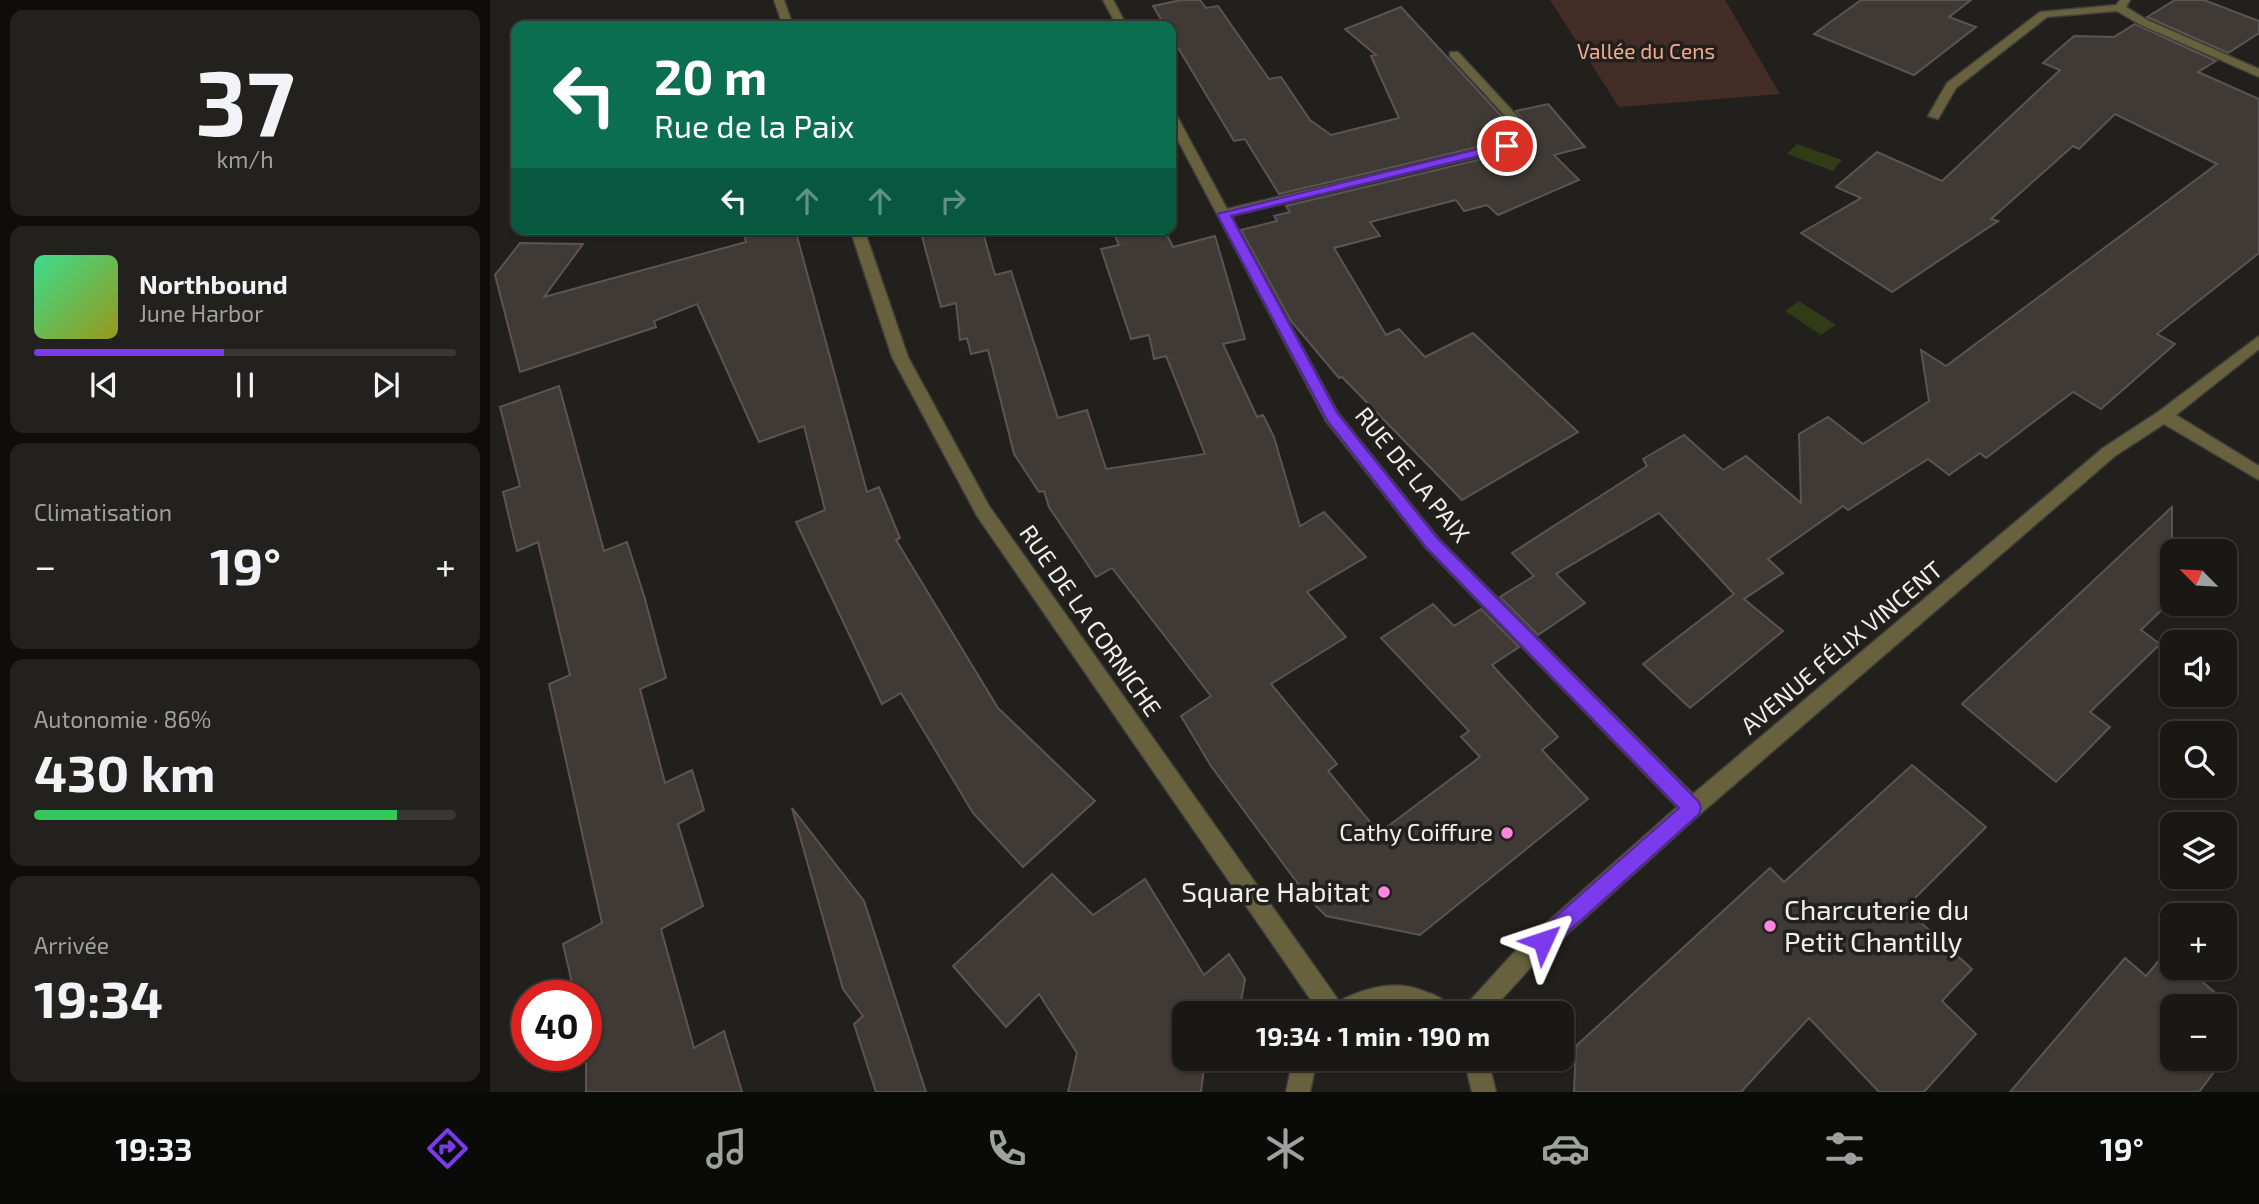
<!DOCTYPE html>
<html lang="fr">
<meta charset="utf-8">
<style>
body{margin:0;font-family:"Exo 2",sans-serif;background:#23211e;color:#f1f3f6;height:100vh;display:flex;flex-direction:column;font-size:26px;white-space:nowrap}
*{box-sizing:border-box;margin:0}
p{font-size:23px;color:#9fa0a0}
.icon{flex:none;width:38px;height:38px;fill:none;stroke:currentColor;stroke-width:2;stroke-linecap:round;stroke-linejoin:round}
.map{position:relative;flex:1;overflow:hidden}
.sheet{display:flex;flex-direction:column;gap:10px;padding:10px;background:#0e0d0c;width:490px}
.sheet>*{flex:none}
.banner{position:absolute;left:21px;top:21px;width:665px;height:214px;border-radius:14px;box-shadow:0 2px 5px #0004,0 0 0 2px #383734;background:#0b6e4f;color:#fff;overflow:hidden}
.needle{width:46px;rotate:294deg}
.fabs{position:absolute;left:1670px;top:539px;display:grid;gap:14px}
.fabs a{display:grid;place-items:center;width:77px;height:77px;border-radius:14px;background:#1a1815;box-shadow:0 2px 5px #0004,0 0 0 2px #383734;font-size:35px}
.speed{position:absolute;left:21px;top:980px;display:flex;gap:14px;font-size:35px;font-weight:700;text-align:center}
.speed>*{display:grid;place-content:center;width:91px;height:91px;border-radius:50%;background:#1a1815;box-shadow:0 2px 5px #0004,0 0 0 2px #383734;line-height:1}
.speed .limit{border:10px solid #d22;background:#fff;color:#111}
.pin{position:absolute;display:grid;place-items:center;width:60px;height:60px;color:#fff;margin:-30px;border:4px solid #fff;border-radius:50%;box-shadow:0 2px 7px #0007}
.me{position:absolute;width:77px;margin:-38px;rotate:48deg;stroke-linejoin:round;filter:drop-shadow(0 0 5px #0008)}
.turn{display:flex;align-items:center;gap:24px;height:147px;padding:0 28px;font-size:32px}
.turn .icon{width:91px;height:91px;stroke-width:2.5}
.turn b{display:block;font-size:49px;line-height:60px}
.lanes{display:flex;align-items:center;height:66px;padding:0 28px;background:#0003;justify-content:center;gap:35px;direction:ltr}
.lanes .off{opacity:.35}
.big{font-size:52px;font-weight:700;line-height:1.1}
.sheet .card{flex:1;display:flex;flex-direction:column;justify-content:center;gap:10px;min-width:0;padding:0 24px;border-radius:14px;background:#23211e}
.sheet .dial{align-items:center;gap:0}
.dial b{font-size:91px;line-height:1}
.song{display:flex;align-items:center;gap:21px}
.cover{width:84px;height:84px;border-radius:10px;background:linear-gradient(135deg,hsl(150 70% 55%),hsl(60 70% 35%))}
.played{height:7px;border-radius:4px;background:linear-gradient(90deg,#7c3aed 45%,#383734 45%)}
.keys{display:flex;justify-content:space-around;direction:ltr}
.heat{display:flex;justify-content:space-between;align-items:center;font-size:38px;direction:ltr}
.charge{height:10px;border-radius:5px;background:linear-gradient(90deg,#34c759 86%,#383734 0)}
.trip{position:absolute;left:682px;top:1001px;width:402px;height:70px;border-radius:14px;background:#1a1815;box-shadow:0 2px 5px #0004,0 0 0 2px #383734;font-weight:700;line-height:70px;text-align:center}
.tabs{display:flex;height:112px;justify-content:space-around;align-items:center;background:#0a0a08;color:#9fa0a0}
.tabs .icon{width:49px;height:49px}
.tabs .on{color:#7c3aed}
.tabs b{font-size:32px;color:#f1f3f6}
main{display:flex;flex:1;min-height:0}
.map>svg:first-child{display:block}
.green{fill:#442d26}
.water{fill:#313b15}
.building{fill:#3f3a36;stroke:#5a5552;stroke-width:2}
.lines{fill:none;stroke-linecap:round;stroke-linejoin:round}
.minor-casing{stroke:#3f3d39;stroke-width:3}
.minor{fill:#67623d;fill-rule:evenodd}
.route{fill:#7c3aed;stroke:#51269a;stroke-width:2}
.poi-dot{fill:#fe86e1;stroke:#22201c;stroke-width:2.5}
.labels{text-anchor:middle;stroke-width:7;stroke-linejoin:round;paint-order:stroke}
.far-park-label{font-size:21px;fill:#f2ab94;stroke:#22201c}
.street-label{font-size:24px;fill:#f1efec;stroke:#22201c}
.poi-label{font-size:24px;fill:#f1efec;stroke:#22201c;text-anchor:end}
.near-poi-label{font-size:28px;fill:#f1efec;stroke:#22201c;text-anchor:end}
</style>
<main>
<section class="sheet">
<div class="card dial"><b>37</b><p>km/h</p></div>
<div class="card">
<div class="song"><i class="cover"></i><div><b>Northbound</b><p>June Harbor</p></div></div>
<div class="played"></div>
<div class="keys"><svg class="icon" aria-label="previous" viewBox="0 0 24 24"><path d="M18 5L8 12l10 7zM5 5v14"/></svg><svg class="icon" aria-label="pause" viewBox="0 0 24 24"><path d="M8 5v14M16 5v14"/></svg><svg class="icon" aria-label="next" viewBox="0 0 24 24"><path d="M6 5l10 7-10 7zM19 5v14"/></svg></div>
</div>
<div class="card"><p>Climatisation</p>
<div class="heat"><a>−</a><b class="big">19°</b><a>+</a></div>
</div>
<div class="card"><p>Autonomie · 86%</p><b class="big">430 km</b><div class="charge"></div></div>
<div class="card"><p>Arrivée</p><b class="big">19:34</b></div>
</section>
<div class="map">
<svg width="1769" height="1092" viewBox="0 0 1769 1092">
<rect width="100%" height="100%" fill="#22201c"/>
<!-- green -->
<path class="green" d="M1060,0H1235L1290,94L1129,107Z"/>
<!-- water -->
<g class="water">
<path d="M1307,144L1352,160L1343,171L1297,154Z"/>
<path d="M1309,301L1346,325L1331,335L1295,311Z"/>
</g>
<!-- building -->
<g class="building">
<path d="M691,0H710L716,8L728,6L779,79L791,77L820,120L841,135L909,118L881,56L886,55L855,29L911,7L1016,121L1009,142L789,194L755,139L744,141L681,36V26H675L663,6Z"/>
<path d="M1371,0H1481L1459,17L1486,27L1424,75L1324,34Z"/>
<path d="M1685,0H1714L1769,21V33L1738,53L1657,17Z"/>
<path d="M1645,24L1726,61L1708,72L1769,99V253L1667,334L1685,344L1611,409L1583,392L1496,458L1490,453L1459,475L1438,459L1358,510L1353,506L1278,559L1293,573L1254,599L1293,631L1200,708L1153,664L1244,594L1169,513L1066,574L1095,603L1048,635L1010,597L1044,576L1022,553L1157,466L1153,459L1194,435L1233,470L1256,456L1311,503L1309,434L1338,417L1373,444L1439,401L1431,350L1456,366L1727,164L1625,114L1589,149L1583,146L1501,219L1508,221L1402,292L1311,233L1371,198L1346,187L1387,152L1452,181L1570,70L1553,63L1584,36L1624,37Z"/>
<path d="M1058,104L1095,147L1064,155L1089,180L1008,215L997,205L974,211L966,200L880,222L890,236L844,248L896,335L909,329L935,357L983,333L1088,432L972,500L852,377L849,378L801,321L751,230L787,221L784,216L800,212L796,206L1022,152L1033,121L1026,111Z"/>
<path d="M253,229H305L377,492L389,487L410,538L406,540L508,708L605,801L533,867L483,813L411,693L392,704L306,522L335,510L314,426L269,442L207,304L164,321L166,327L30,372L5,275L30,243L93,244L54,297L256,242Z"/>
<path d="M430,229H492L505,275L521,271L568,418L597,410L616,469L715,454L676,356L664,359L659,335L641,339L611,249L629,245L622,229H674L683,247L725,236L755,339L733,344L767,417L773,415L784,437L810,526L834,512L876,557L817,592L856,637L781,684L847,764L838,771L889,833L990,757L971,737L979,731L891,638L943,604L964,626L991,609L1029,647L1002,665L1068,737L1052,750L1098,799L930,935L836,916L820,900L721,766L691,716L721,696L622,568L606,577L559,507L554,491L549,492L524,454L498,350L481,354L477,338L470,340L466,303L451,307Z"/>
<path d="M69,386L114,551L137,542L155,599L176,678L150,689L175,783L202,770L214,810L188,824L213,906L171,929L204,1048L234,1031L252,1092H96V996H85L73,944L112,923L59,684L80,675L48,542L27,551L13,492L30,486L10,407Z"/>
<path d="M1682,507V600L1651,630L1670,644L1600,712L1620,727L1566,782L1472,704Z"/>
<path d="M1422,765L1496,827L1415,908L1482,969L1452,1001L1486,1034L1434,1092H1389L1319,1018L1251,1092H1084L1086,1046L1280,868L1294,882Z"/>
<path d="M302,808L374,901L436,1092H386L364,1024L373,1016L353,989Z"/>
<path d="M562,874L603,915L655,879L714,975L739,954L755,979L749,1013H695V1059H715L711,1092H578L587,1053L549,994L516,1027L463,966Z"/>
<path d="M1677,951L1682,955V968H1697L1739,1005L1734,1011V1006H1682V1059H1734V1045L1740,1051L1709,1092H1520L1635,958L1656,976Z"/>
</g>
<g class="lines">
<!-- minor casing -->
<g class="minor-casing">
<g id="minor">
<path d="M284,0H294L303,26H293Z"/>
<path d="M613,0H623L637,26H627Z"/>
<path d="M1630,0H1640L1636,7L1657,20L1769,69V77L1649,24L1627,11L1557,17L1466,88L1448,119L1438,116L1457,83L1550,12L1626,5Z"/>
<path d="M960,52H968L1031,120L1021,149L741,216L848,413L948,538L1203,794L1613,448L1668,412L1769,336V349L1686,415L1769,466V480L1674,424L1625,456L1209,815L1043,965L999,1013H972L976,1005L1027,949L1187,807L936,548L836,421L681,127V112L687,116L737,209L1011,144L1019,120L960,56Z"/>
<path d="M360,229H374L418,357L499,506L849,1001C879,986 908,979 939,993C950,997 959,1002 963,1013H933L901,1008L874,1013H830L487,516L402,357Z"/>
<path d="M803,1059H827L820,1092H796Z"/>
<path d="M974,1059H998L1006,1092H982Z"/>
</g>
</g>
<!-- minor -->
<use href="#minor" class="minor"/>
</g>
<!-- route -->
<path class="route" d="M1017,142L1021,143V148L741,216L847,413L947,538L1209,802L1211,808L1209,814L1060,948L1053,951L1046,948L1043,941L1046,934L1189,808L936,547L837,420L727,214Z"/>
<!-- markers -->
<g class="poi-dot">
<circle cx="1017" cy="833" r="7"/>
<circle cx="894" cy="892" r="7"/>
<circle cx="1280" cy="926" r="7"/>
</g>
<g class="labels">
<!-- far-park labels -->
<g class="far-park-label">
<text x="1156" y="59">Vallée du Cens</text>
</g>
<!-- street labels -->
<g class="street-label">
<text transform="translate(922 475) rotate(51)" y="8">RUE DE LA PAIX</text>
<text transform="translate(600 621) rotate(55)" y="8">RUE DE LA CORNICHE</text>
<text transform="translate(1352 648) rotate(-40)" y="8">AVENUE FÉLIX VINCENT</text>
</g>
<!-- poi labels -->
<g class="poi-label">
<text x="1003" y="841">Cathy Coiffure</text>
</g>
<!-- near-poi labels -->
<g class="near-poi-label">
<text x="880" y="902">Square Habitat</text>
<text x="1294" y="920" text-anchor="start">Charcuterie du<tspan x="1294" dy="32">Petit Chantilly</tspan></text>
</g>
</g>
</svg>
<div class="fabs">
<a><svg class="needle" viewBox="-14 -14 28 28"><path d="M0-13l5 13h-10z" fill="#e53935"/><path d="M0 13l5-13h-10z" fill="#9fa0a0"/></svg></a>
<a><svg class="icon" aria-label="sound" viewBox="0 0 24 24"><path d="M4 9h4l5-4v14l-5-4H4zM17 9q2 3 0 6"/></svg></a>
<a><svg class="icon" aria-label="search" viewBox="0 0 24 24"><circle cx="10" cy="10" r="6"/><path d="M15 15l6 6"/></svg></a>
<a><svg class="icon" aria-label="layers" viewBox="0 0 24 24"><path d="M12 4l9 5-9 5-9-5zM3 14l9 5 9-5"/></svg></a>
<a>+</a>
<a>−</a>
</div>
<div class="speed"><div class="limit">40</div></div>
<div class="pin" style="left:1017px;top:146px;background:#d93025"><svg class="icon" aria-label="arrive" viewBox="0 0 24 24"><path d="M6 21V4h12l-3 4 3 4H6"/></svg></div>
<svg class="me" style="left:1053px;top:941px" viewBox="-20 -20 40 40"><path d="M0-17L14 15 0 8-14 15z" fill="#7c3aed" stroke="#fff" stroke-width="4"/></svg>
<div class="trip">19:34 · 1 min · 190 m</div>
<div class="banner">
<div class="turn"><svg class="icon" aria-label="left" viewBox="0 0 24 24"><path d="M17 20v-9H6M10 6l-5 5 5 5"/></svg><div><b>20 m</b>Rue de la Paix</div></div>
<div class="lanes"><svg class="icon" aria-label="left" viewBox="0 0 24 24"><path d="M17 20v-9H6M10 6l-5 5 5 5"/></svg><svg class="icon off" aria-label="ahead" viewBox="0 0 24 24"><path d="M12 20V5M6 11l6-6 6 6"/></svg><svg class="icon off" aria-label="ahead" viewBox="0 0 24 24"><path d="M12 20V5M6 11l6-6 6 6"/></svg><svg class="icon off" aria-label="right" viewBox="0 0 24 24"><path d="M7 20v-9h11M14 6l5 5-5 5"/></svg></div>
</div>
</div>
</main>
<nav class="tabs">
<b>19:33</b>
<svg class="icon on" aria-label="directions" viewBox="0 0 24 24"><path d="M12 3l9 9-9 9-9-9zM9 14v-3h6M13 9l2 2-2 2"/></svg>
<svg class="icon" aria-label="music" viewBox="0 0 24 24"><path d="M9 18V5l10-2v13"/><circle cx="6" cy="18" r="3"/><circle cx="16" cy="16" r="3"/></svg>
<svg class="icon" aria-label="phone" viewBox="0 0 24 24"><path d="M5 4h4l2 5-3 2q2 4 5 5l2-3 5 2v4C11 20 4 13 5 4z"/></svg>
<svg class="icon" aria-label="climate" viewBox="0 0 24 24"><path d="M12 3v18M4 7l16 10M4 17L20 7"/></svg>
<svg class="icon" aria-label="car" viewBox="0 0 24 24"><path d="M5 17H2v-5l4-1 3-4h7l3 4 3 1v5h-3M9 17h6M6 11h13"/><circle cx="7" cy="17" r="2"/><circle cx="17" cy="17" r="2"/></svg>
<svg class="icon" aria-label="filters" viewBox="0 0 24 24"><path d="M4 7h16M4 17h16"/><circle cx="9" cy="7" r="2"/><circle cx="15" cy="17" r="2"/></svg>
<b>19°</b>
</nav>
